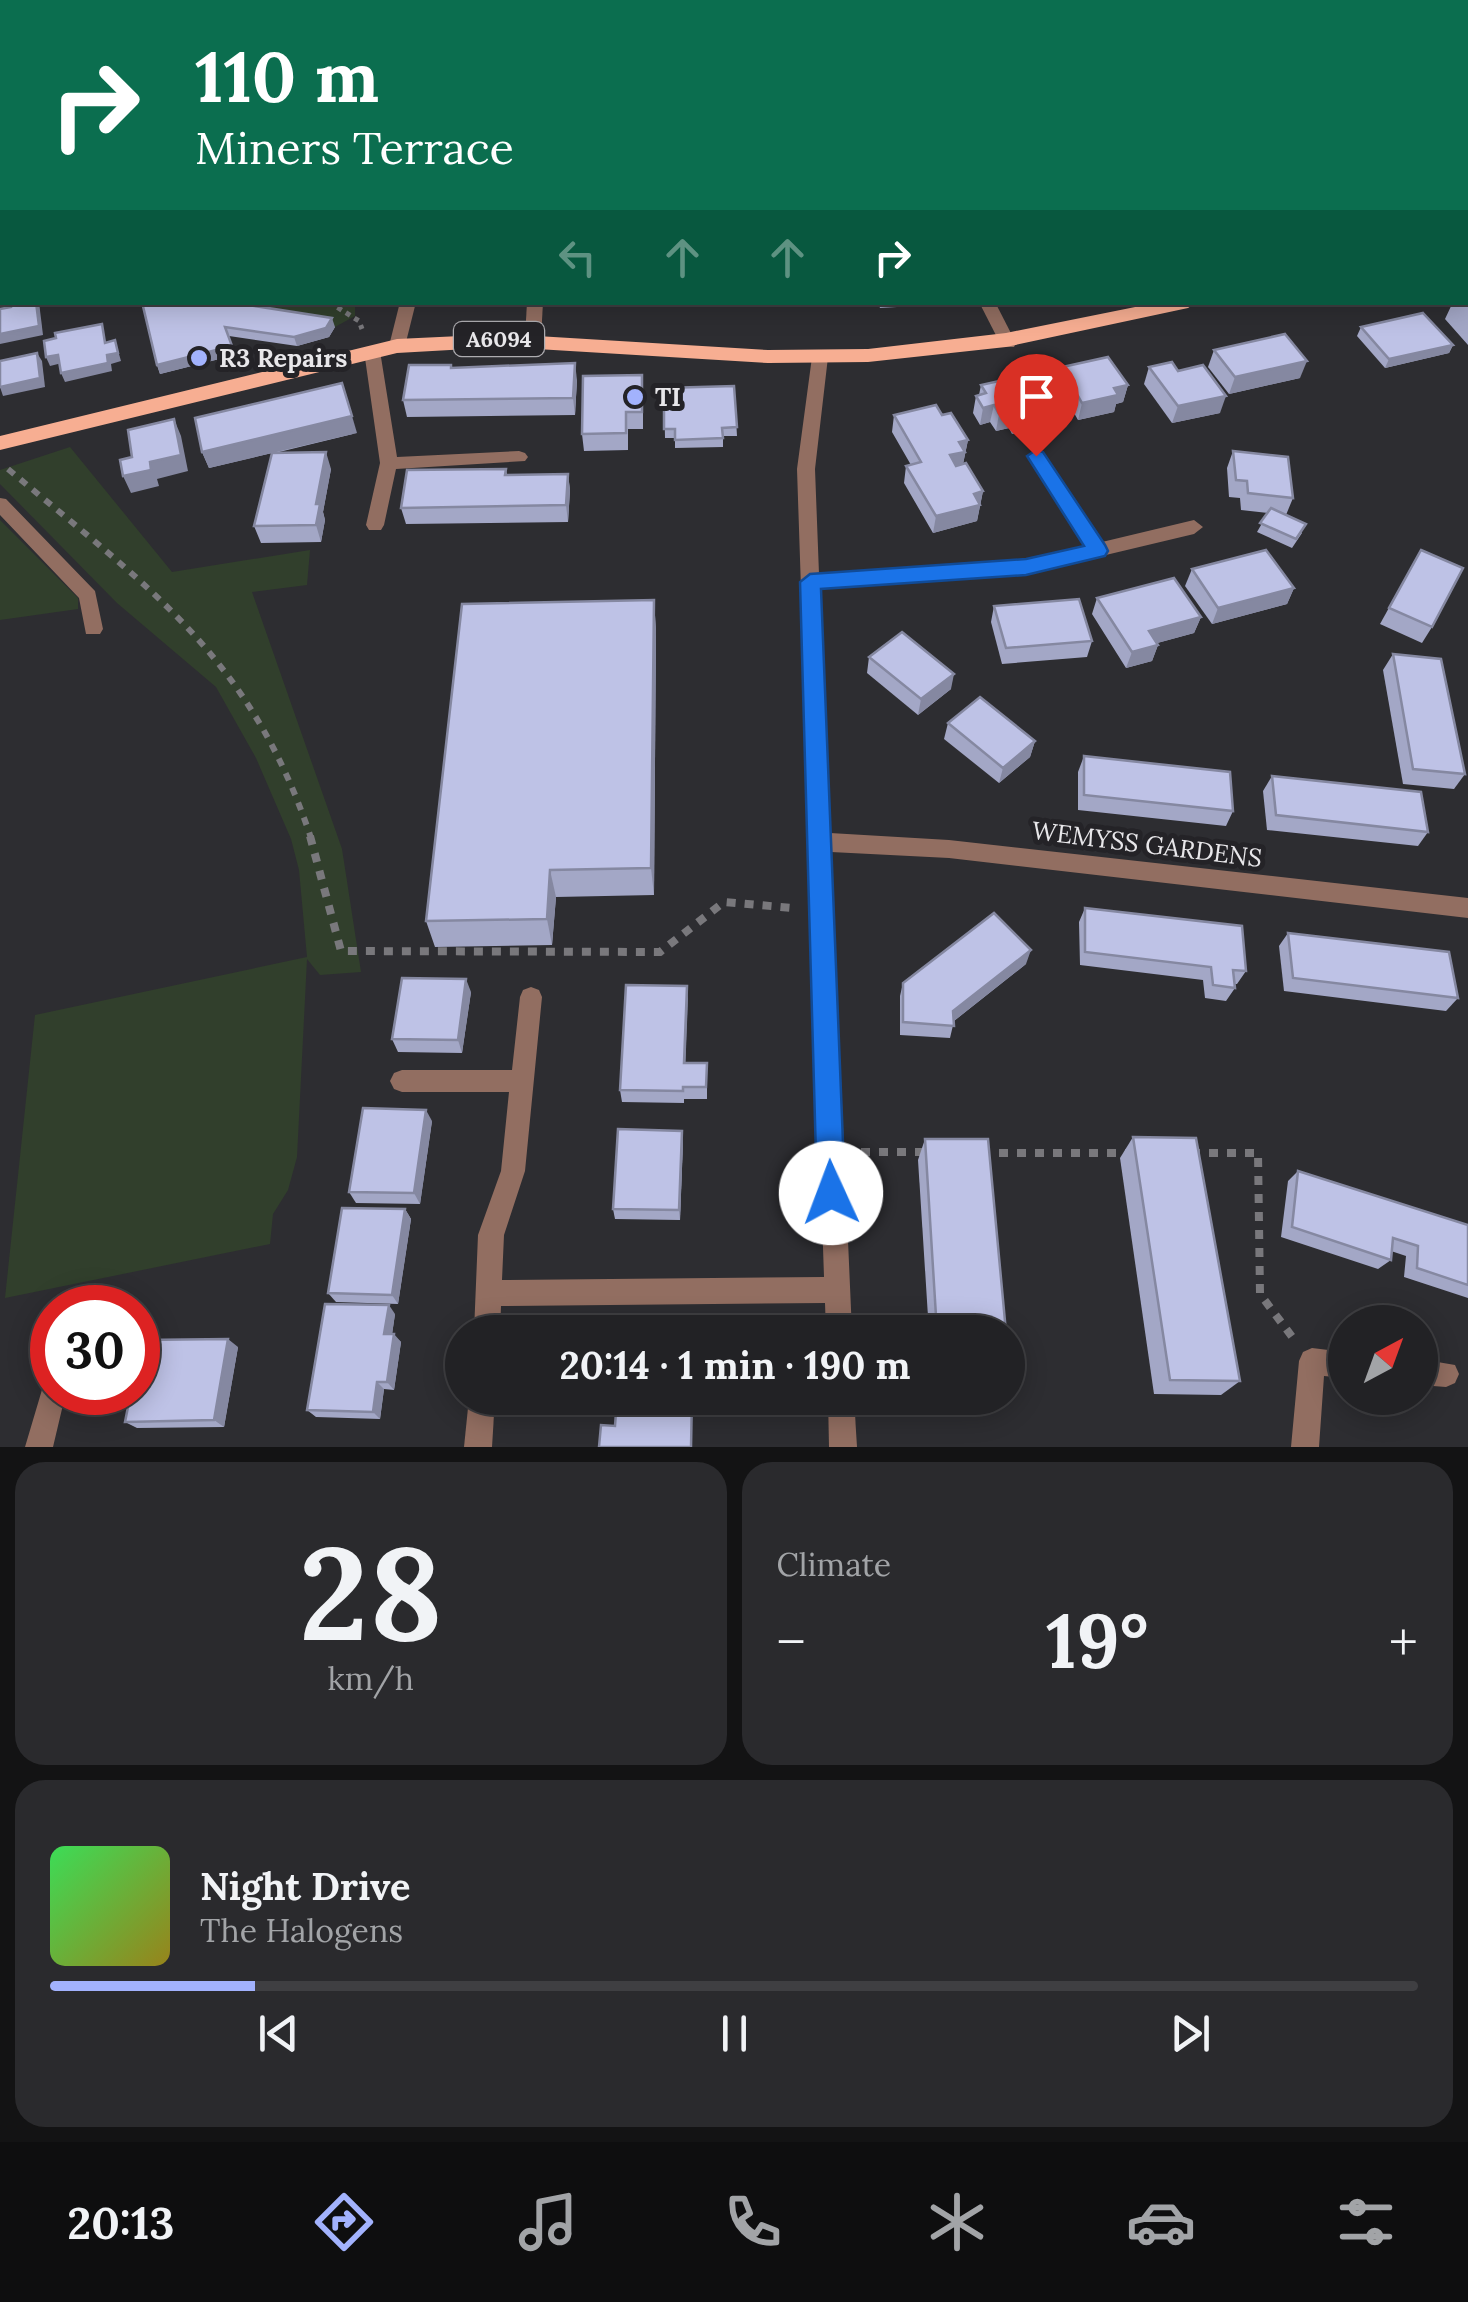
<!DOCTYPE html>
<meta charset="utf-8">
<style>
body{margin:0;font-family:Lora,serif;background:#2a2a2d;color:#f1f3f6;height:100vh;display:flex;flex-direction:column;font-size:38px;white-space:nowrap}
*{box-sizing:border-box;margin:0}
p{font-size:32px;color:#a2a4a7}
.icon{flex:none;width:55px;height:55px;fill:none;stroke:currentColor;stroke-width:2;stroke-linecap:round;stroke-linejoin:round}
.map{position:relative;height:1447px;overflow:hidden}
.details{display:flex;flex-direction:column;gap:15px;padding:15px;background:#131314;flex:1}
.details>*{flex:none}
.hud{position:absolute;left:0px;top:0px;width:1470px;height:305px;box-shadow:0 5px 25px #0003,0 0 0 2px #3f3f42;background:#0b6e4f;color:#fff;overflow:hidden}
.needle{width:65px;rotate:41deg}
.fabs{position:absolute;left:1328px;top:1305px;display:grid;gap:20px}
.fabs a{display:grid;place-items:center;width:110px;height:110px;border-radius:50%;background:#222225;box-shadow:0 5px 25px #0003,0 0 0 2px #3f3f42;font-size:50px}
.speed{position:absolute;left:30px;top:1285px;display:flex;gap:20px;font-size:50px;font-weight:700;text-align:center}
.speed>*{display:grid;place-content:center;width:130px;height:130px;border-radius:50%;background:#222225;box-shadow:0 5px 25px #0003,0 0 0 2px #3f3f42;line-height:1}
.speed .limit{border:15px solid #d22;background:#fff;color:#111}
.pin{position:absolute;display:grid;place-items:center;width:85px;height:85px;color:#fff;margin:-102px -42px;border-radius:50% 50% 50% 0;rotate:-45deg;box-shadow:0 0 10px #0007}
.pin .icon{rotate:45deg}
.me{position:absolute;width:110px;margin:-55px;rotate:358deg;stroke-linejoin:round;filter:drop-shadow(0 0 8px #0008)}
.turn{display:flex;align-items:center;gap:35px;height:210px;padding:0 30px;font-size:45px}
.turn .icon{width:130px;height:130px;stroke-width:2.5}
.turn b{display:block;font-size:70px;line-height:85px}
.lanes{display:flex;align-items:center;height:95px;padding:0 30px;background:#0003;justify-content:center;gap:50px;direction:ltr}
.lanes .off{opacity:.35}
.big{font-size:75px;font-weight:700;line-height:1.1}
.details .tile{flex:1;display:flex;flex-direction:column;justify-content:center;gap:15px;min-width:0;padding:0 35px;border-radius:30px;background:#2a2a2d}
.details .dial{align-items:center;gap:0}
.dial b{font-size:130px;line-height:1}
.song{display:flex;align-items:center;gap:30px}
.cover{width:120px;height:120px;border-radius:15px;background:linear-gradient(135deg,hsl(130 70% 55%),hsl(50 70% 35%))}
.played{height:10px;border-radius:5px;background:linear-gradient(90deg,#a2b2fd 15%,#3f3f42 15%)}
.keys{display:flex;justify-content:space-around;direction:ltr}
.heat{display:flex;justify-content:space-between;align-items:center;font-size:55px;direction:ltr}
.details .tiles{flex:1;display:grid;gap:15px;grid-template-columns:1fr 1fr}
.tile:last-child{grid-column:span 2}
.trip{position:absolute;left:445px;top:1315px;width:580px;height:100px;border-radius:50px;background:#222225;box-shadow:0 5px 25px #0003,0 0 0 2px #3f3f42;font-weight:700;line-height:100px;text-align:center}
.tabs{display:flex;height:160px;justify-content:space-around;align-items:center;background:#0e0e0f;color:#a2a4a7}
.tabs .icon{width:70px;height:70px}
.tabs .on{color:#a2b2fd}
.tabs b{font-size:45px;color:#f1f3f6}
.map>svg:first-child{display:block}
.built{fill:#34323d}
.green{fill:#313f2c}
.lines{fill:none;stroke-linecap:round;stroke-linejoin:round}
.path-far2{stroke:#79787c;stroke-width:5;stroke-dasharray:5 5;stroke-linecap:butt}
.path-far1{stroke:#79787c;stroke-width:6;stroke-dasharray:8 8;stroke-linecap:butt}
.path{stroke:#79787c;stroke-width:8;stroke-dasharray:9 9;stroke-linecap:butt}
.service{fill:#926e61;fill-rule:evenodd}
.minor{fill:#926e61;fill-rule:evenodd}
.tertiary{fill:#926e61;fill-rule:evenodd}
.primary{fill:#f7ae92;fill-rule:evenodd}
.rail-casing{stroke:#cdcccf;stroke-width:8}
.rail{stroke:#242327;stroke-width:5;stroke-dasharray:16;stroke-linecap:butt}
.wall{fill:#a3a7c6}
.shaded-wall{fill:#8588a1}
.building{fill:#bec2e6;stroke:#8588a1;stroke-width:2.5}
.route{fill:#1a73e8;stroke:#114b97;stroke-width:2.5}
.poi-dot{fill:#a2b2fd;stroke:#242327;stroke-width:4}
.labels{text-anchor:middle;stroke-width:10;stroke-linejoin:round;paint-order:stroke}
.shield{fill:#242327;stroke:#adacb0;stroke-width:2.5}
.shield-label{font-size:22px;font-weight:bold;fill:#e8e7ea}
.poi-label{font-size:25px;font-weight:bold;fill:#e8e7ea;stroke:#242327;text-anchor:start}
.street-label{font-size:25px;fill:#e8e7ea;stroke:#242327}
</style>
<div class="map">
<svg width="1468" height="1447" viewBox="0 0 1468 1447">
<rect width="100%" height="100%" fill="#2d2d31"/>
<!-- built -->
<path class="built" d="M776,0H1312L1342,2H802Z"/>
<!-- green -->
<g class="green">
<path d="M0,0H293L320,2H2V270Z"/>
<path d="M175,303H355V316L335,327Z"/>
<path d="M70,447L172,572L310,550L307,585L252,592L342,849L361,972L320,975L307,959L297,1157L288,1190L273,1214L270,1244L5,1298L35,1015L307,957L299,870L291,839L256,758L216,687L117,603L0,484V470Z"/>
<path d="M0,520L78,598V609L0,620Z"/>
</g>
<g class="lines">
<!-- path-far2 -->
<path class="path-far2" d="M329,302L359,321L362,329"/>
<!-- path-far1 -->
<path class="path-far1" d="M8,469C147,586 251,657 311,838"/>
<!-- path -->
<g class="path">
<path d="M310,836L341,951L660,952L724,902L793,908"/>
<path d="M861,1152H929"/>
<path d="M981,1153H1129"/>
<path d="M1191,1153H1258L1260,1294L1293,1338"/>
</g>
<!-- service -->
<g class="service">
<path d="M471,0H508L509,2H472Z"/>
<path d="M400,302H416L405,346L397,351L389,346Z"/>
<path d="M527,302H543L541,339L533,344L525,339Z"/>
<path d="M0,498L6,499L95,591L103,629L100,634H86L79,598L0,515Z"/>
</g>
<!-- minor -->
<g class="minor">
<path d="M372,346L380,351L397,457L519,451L525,453L528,457L525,461L396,469L384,525L381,530H369L366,525L380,463L364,351Z"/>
<path d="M820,352L828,357L815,469L819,574L1026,560L1085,546L1028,457L1037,451L1043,453L1102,542L1194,520L1203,527L1194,534L1026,574L820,588L830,833L949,840L1468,898V918L949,858L831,852L852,1332H826L825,1303L501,1306L500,1332H474L478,1235L501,1171L509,1092H402L394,1089L390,1081L394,1073L402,1070H512L520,997L523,990L531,987L539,990L542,997L525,1171L504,1235L502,1280L824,1277L797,469L812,357Z"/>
<path d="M1312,1348L1345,1352V1378L1324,1376L1319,1447H1291L1299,1361L1303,1352Z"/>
<path d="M1420,1359L1455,1365L1459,1374L1455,1383L1446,1387L1420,1385Z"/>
<path d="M52,1379V1392H66L53,1447H25L44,1383Z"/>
<path d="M469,1398H495L492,1447H464Z"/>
<path d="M828,1398H854L857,1447H829Z"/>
</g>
<!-- tertiary -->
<g class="tertiary">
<rect x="919" y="0" width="12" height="2"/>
<path d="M979,302H995L1016,343L1014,347H1002Z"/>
</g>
<!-- primary -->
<path class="primary" d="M1160,302H1197L1188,308L1006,347L868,362L768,363L503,347L397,353L0,450V436L397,339L503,334L768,350L868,349L1006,333Z"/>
<!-- rail casing -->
<g class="rail-casing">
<g id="rail">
<path d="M959,0L985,2"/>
<path d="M1038,0L1065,2"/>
</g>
</g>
<!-- rail -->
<use href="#rail" class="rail"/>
</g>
<!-- wall -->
<g class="wall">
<path d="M1468,286V345L1445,319L1453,302H1468Z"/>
<path d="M142,302L335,327L329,337L297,346L229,336L235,355L160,374L157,365Z"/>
<path d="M860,302H898L897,307L880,308L878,303L860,304Z"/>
<path d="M1361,327L1453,345L1449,353L1385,368L1357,336Z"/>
<path d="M1214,350L1300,378L1229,394L1208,367Z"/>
<path d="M1149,367L1178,371L1220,413L1172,423L1144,384Z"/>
<path d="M452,368L577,380L575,415L407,417L403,400Z"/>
<path d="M981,385H1128L1123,402L1116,404L1114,412L1078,420L1074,413L1052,418L1051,425L1012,434L1009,428L996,431L990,422L980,425L973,413L976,396L979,395Z"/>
<path d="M734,386L737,436H723V447L675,448V438H665L664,388Z"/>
<path d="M643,392V429H628V450L584,451L582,434Z"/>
<path d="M894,415H942L968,440L963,464L983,491L977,521L933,533L904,483L906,466L911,465L892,432Z"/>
<path d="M357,433L275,453L331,469L323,512L325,520L321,542L261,543L254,526L272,453L209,468L202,452Z"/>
<path d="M1233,451L1293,498L1286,515L1302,533L1292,548L1257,532L1268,513L1241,510L1240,498L1229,497L1227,468Z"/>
<path d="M506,469L507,475L568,474L570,490L568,522L406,524L401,508Z"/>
<path d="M1421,550L1432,627L1422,643L1380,624Z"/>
<path d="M1192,569L1294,588L1287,604L1212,624L1185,586Z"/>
<path d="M1097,598L1201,617L1194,633L1157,643L1158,645L1152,661L1126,668L1092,614Z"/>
<path d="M654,600L656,631L654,895L556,897L552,945L435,947L426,921Z"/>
<path d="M994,606L1092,641L1087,657L1002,664L991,622Z"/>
<path d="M1393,654L1465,774L1454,789L1403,784L1383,670Z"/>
<path d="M869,657L951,689L918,715L867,673Z"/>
<path d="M948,723L1035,741L1030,757L999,783L944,739Z"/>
<path d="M1084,756L1233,811L1226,826L1078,810V772Z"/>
<path d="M1272,776L1428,832L1418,846L1267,830L1263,791Z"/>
<path d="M1085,908L1246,971L1237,984H1235V988L1226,1001L1205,998L1203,980L1080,965L1079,922Z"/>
<path d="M1288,933L1458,998L1446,1011L1284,991L1279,946Z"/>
<path d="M1026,964L954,1021L950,1038L900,1035V996L903,983Z"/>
<path d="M687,986L685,1063L707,1075V1099H684V1103L622,1102L620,1090Z"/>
<path d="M471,992L462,1053L398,1052L392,1039Z"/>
<path d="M432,1121L420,1204L356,1203L349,1192Z"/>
<path d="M1133,1137L1240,1381L1221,1395L1154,1394L1120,1158Z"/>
<path d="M925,1139L1006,1332H929L918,1160Z"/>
<path d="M683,1142L680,1220L615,1219L613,1209Z"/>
<path d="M1298,1171L1468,1225V1298L1404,1277L1406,1256L1391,1251V1260L1378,1269L1281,1237L1288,1181Z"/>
<path d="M405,1209L411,1219L398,1304L336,1302L328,1293Z"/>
<path d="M395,1314L392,1334L401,1342L394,1390L384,1389L380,1419L316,1417L307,1410Z"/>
<path d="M238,1347L224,1427L137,1428L125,1422Z"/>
</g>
<!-- shaded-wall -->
<g class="shaded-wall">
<path d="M36,302H39L43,335L0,344V334Z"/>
<path d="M332,318L335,327L329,337L297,346L294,337Z"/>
<path d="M225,327L235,355L160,374L157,365Z"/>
<path d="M115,340L121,361L111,364L112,371L65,382L61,373L107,355Z"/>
<path d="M1453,345L1449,353L1385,368L1389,359Z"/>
<path d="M37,353L42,361L45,387L3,396L0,387Z"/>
<path d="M58,355L62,363L50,366L46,357Z"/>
<path d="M1307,361L1300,378L1229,394L1235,377Z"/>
<path d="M575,363L577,380L575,415L573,398Z"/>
<path d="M1128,385L1123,402L1116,404L1114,412L1078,420L1082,403L1114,388Z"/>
<path d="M1078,396L1074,413L1052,418L1051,425L1012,434L1016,417L1051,402Z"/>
<path d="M1226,396L1220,413L1172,423L1178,406Z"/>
<path d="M994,405L990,422L980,425L983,408Z"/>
<path d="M1012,411L1009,428L996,431L999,414Z"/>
<path d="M352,416L357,433L209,468L202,452Z"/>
<path d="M174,419L181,436L188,471L157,479L159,486L131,493L123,476L150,462Z"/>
<path d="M968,440L962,469L947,472L950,455L959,442Z"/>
<path d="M326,452L331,469L323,512L325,520L321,542L316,525V504Z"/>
<path d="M568,474L570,490L568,522L566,505Z"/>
<path d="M983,491L977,521L933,533L936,516L974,494Z"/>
<path d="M1294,588L1287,604L1212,624L1218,608Z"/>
<path d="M654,600L656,631L654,895L651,868Z"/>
<path d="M1201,617L1194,633L1143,647L1149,631Z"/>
<path d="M1158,645L1152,661L1126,668L1132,652Z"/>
<path d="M954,674L951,689L918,715L921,699Z"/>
<path d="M1035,741L1030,757L999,783L1003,768Z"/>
<path d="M550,870L556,897L552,945L547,919Z"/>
<path d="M1031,950L1026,964L950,1024L953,1011Z"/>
<path d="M466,979L471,992L462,1053L458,1040Z"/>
<path d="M687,986L688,999L685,1075L684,1063Z"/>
<path d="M426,1110L432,1121L420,1204L414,1193Z"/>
<path d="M682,1131L683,1142L680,1220L679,1210Z"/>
<path d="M405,1209L411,1219L398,1304L392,1295Z"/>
<path d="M389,1305L395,1314L391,1342L384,1334Z"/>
<path d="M394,1334L401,1342L394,1390L387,1382Z"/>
<path d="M228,1339L238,1347L224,1427L214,1420Z"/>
<path d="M377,1382L384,1389L380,1419L373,1412Z"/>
</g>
<!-- building -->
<g class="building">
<path d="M11,302H36L39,326L0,334V309L11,307Z"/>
<path d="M142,302H229L332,318L326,328L294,337L225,327L232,346L157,365Z"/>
<path d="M1423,313L1453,345L1389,359L1361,327Z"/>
<path d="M102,324L105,343L115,340L118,353L107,355L108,363L61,373L58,355L46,357L44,341L56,338L55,333Z"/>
<path d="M1285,334L1307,361L1235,377L1214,350Z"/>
<path d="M37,353L40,378L0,387V361Z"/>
<path d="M1108,357L1128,385L1114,388L1118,395L1082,403L1078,396L1051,402L1055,408L1016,417L1012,411L999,414L994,405L983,408L976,396L986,393L981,385Z"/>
<path d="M1172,362L1178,371L1203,365L1226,396L1178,406L1149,367Z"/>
<path d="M575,363L573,398L403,400L409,365H451V368Z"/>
<path d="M642,375V412H626V433L582,434L583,376Z"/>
<path d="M342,383L352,416L202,452L195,418Z"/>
<path d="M734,386L737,427L722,428L723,438L675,440V429H664V388Z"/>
<path d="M936,405L942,415L951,413L968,440L959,442L965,452L950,455L956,466L966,463L983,491L974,494L980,505L936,516L906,466L921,462L894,415Z"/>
<path d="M174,419L181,455L150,462L151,470L123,476L120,460L132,457L128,430Z"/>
<path d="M1233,451L1288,457L1293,498L1248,493L1247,481L1236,480Z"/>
<path d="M326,452L316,504H320L316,525L254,526L272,453Z"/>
<path d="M506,469L505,475L568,474L566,505L401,508L407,470Z"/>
<path d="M1271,508L1306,524L1296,539L1260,523Z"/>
<path d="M1266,550L1294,588L1218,608L1192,569Z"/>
<path d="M1421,550L1463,568L1432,627L1389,608Z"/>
<path d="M1174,578L1201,617L1149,631L1158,645L1132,652L1097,598Z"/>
<path d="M1079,599L1092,641L1006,648L994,606Z"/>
<path d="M654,600L651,868L550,870L547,919L426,921L462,604Z"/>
<path d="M902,632L954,674L921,699L869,657Z"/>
<path d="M1393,654L1441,659L1465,774L1413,769Z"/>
<path d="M980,697L1035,741L1003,768L948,723Z"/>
<path d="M1084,756L1230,772L1233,811L1084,795Z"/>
<path d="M1272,776L1421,792L1428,832L1276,815Z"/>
<path d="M1085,908L1242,926L1246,971L1233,970L1235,988L1213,985L1211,967L1085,952Z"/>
<path d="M994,913L1031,950L953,1011L954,1026L903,1022V983Z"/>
<path d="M1288,933L1449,952L1458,998L1293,978Z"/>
<path d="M402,978L466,979L458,1040L392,1039Z"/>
<path d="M626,985L687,986L684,1063H707L706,1087H683V1091L620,1090Z"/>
<path d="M363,1108L426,1110L414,1193L349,1192Z"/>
<path d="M618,1129L682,1131L679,1210L613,1209Z"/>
<path d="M1133,1137L1196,1138L1240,1381L1170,1380Z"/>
<path d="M925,1139H988L1006,1332H937Z"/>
<path d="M1298,1171L1468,1225V1285L1417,1268L1418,1246L1393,1238L1391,1260L1292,1227Z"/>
<path d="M342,1208L405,1209L392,1295L328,1293Z"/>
<path d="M325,1304L389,1305L384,1334H394L387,1382H377L373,1412L307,1410Z"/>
<path d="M623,1323L694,1324V1332H622Z"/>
<path d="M228,1339L214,1420L125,1422L131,1392H138V1361L142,1340Z"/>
<path d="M1008,1351L1010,1383H1008Z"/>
<path d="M617,1398H692L691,1447H599L601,1425L615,1426Z"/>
</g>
<!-- route -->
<path class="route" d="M1036,450L1043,452L1105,545L1108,551L1105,556L1026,575L821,589L845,1193L841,1203L831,1207L821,1203L817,1193L800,582L810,574L1026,559L1084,546L1027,456Z"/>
<!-- markers -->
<g class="poi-dot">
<circle cx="199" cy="358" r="10"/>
<circle cx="635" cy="397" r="10"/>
</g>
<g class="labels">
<!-- shield labels -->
<rect class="shield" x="454" y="322" width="90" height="34" rx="8"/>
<g class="shield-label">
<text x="499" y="347">A6094</text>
</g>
<!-- poi labels -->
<g class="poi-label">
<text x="219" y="367">R3 Repairs</text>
<text x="655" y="406">TI</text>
</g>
<!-- street labels -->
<g class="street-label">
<text transform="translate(1147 844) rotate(7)" y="9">WEMYSS GARDENS</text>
</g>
</g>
</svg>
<div class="fabs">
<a><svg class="needle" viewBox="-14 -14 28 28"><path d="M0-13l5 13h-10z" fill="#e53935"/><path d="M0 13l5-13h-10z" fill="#a2a4a7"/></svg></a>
</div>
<div class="speed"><div class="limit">30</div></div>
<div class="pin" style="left:1036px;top:456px;background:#d93025"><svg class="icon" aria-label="arrive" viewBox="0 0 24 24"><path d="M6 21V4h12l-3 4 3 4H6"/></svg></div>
<svg class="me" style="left:831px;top:1193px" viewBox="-20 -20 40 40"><circle r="19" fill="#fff"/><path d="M0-13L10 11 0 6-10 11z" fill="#1a73e8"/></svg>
<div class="trip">20:14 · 1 min · 190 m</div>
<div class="hud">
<div class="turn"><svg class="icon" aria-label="right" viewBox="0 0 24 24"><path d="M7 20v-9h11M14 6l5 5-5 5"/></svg><div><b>110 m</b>Miners Terrace</div></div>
<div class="lanes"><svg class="icon off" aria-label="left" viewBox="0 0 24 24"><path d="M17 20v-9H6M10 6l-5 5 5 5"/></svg><svg class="icon off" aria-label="ahead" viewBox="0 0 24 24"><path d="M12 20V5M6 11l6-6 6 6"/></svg><svg class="icon off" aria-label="ahead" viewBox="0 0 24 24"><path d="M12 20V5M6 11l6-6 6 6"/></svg><svg class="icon" aria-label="right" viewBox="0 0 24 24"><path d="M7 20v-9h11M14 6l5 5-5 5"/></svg></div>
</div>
</div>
<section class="details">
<div class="tiles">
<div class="tile dial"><b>28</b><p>km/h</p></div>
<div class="tile"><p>Climate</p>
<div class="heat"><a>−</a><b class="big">19°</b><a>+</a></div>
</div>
<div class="tile">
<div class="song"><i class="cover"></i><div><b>Night Drive</b><p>The Halogens</p></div></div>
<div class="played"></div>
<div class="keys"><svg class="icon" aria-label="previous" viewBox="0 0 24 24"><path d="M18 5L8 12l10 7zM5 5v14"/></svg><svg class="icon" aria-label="pause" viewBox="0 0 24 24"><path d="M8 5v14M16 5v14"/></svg><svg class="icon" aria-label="next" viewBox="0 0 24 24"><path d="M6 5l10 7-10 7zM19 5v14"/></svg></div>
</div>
</div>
</section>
<nav class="tabs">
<b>20:13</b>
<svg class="icon on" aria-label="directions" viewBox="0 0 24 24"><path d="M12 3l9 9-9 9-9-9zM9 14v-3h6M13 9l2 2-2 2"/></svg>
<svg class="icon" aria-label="music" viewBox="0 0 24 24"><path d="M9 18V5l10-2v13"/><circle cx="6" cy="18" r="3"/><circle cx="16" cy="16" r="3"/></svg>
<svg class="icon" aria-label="phone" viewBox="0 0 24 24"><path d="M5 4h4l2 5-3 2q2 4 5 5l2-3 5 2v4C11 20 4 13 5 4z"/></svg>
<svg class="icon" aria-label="climate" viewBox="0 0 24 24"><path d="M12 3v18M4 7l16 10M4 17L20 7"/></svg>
<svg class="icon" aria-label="car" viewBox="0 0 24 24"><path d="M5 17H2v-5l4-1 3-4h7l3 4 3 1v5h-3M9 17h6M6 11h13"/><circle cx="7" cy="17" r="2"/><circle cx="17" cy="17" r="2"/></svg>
<svg class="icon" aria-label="filters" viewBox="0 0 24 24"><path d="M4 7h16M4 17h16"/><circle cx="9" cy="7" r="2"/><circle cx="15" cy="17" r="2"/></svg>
</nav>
